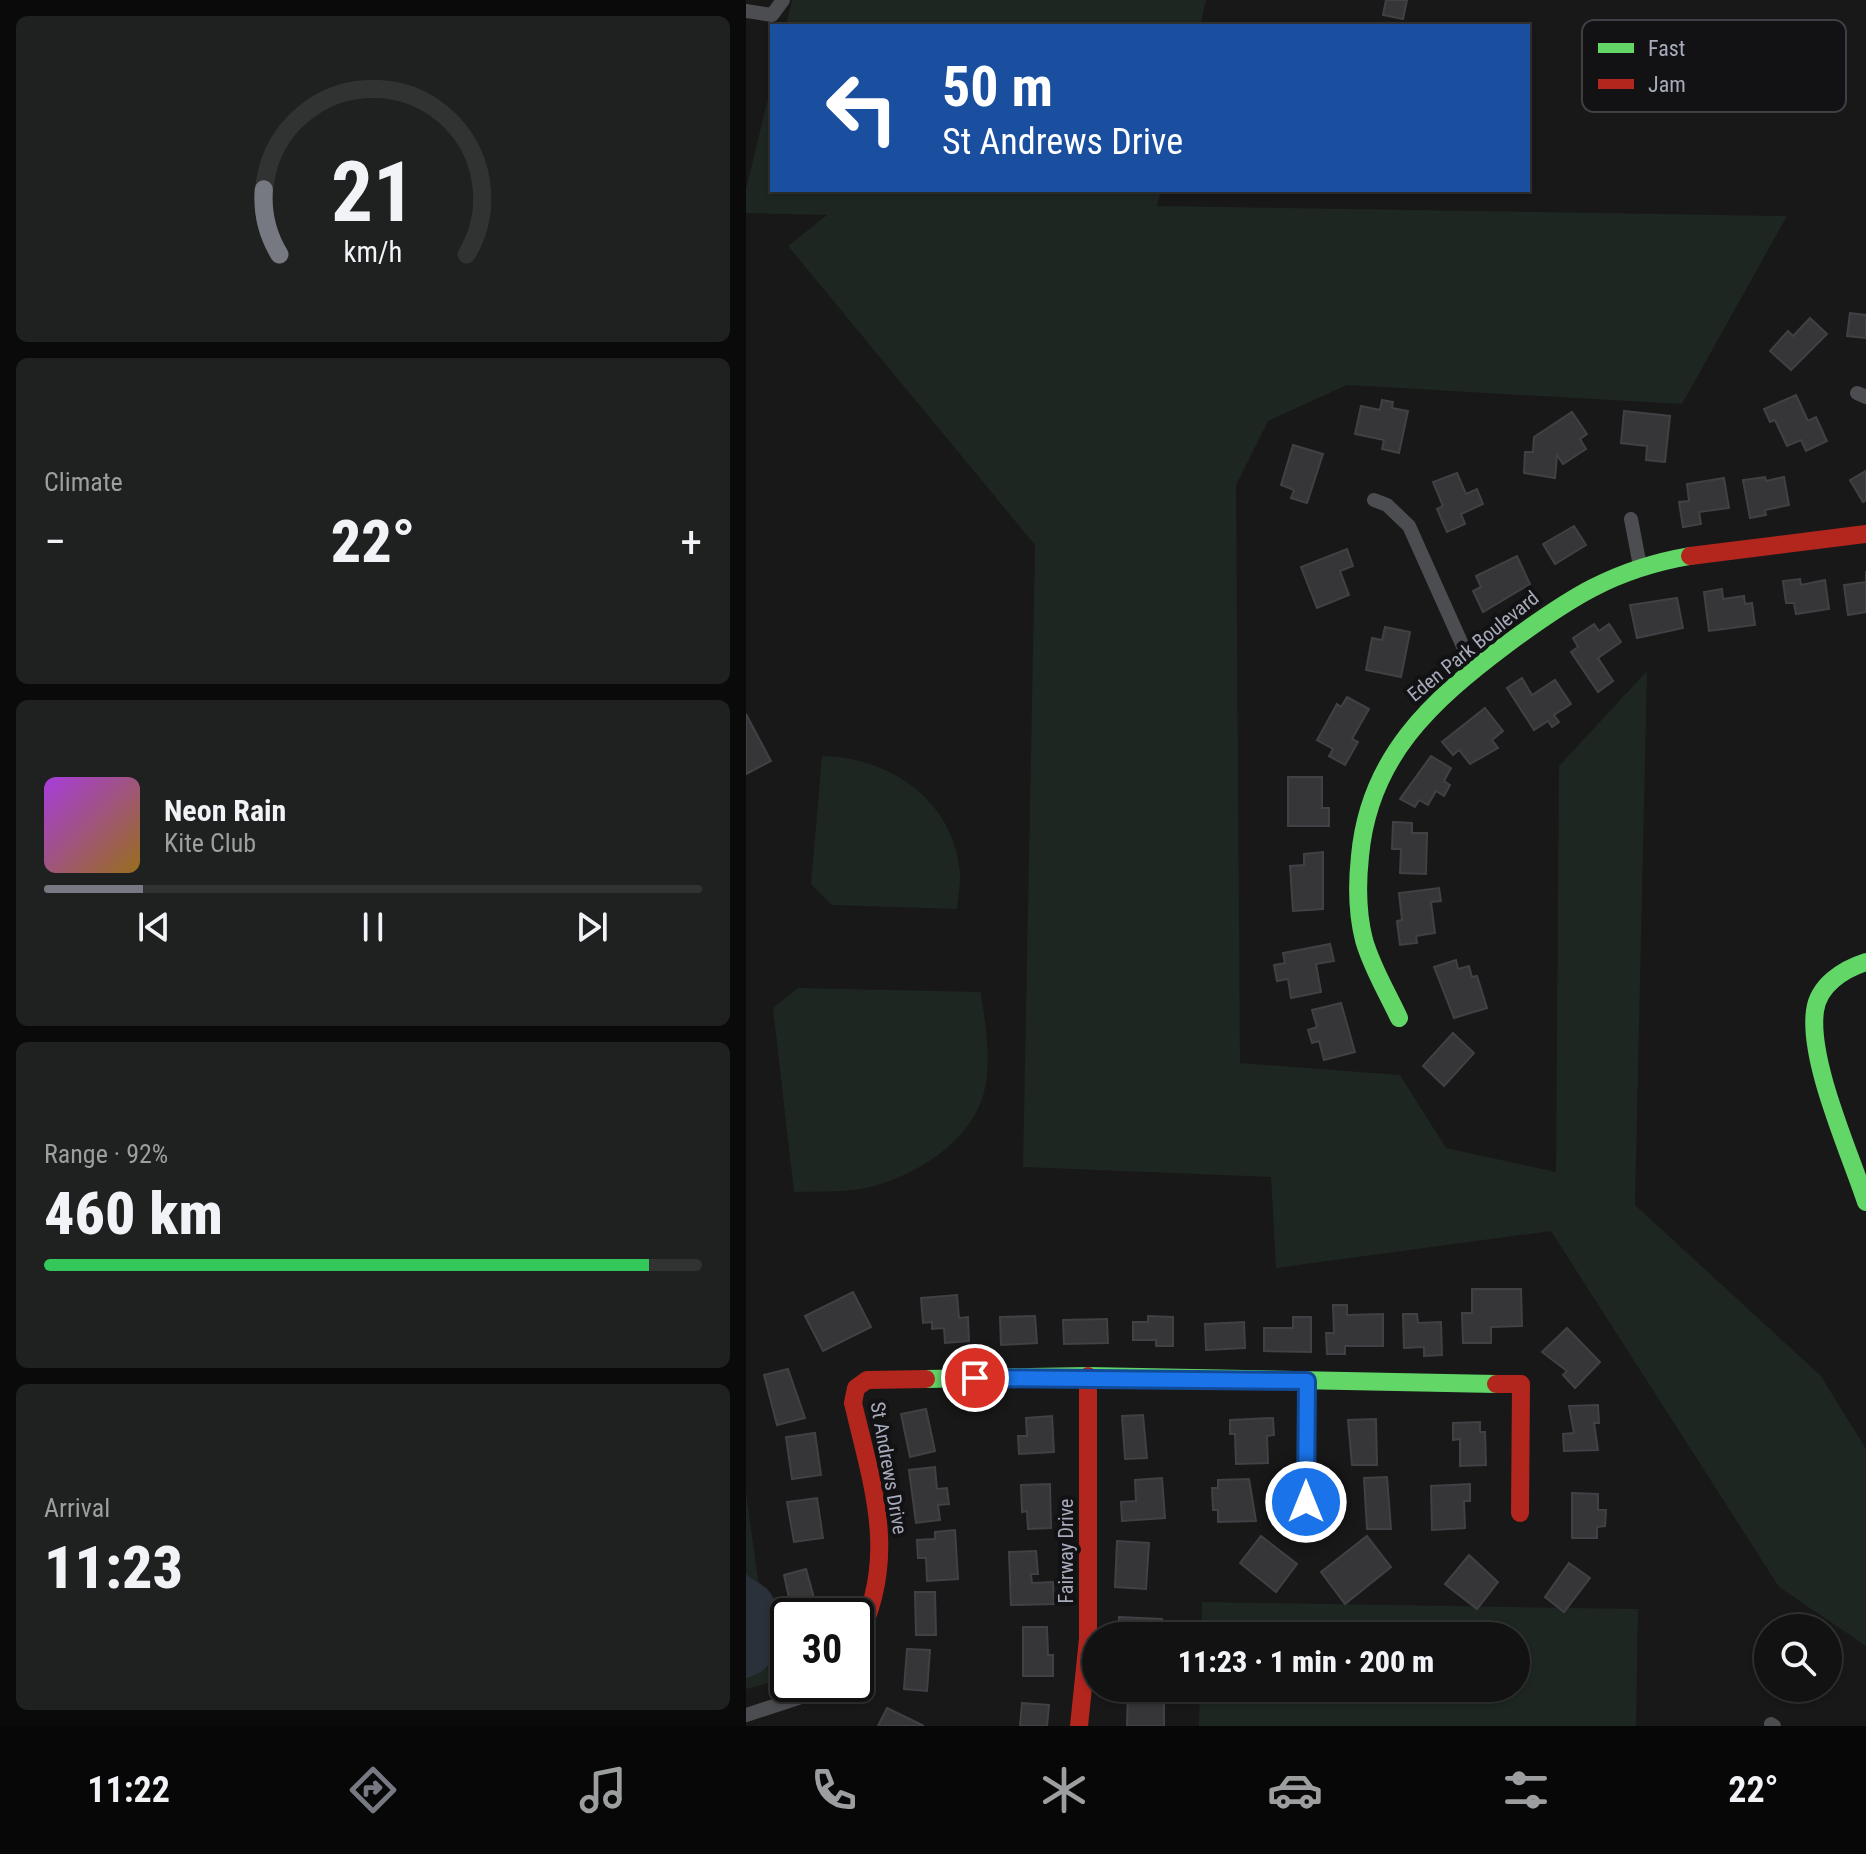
<!DOCTYPE html>
<meta charset="utf-8">
<style>
body{margin:0;font-family:"Roboto Condensed",sans-serif;background:#1f2020;color:#f1f3f6;height:100vh;display:flex;flex-direction:column;font-size:30px;white-space:nowrap}
*{box-sizing:border-box;margin:0}
p{font-size:26px;color:#9c9e9f}
.icon{flex:none;width:44px;height:44px;fill:none;stroke:currentColor;stroke-width:2;stroke-linecap:round;stroke-linejoin:round}
.map{position:relative;flex:1;overflow:hidden}
.drawer{display:flex;flex-direction:column;gap:16px;padding:16px;background:#0a0a0a;width:746px}
.drawer>*{flex:none}
.top-card{position:absolute;left:24px;top:24px;width:760px;height:168px;border-radius:0px;box-shadow:0 2px 6px #0004,0 0 0 2px #313232;background:#1a4fa0;color:#fff;overflow:hidden}
.tools{position:absolute;left:1008px;top:1614px;display:grid;gap:16px}
.tools a{display:grid;place-items:center;width:88px;height:88px;border-radius:50%;background:#121212;box-shadow:0 2px 6px #0004,0 0 0 2px #313232;font-size:40px}
.speed{position:absolute;left:24px;top:1598px;display:flex;gap:16px;font-size:40px;font-weight:700;text-align:center}
.speed>*{display:grid;place-content:center;width:104px;height:104px;border-radius:50%;background:#121212;box-shadow:0 2px 6px #0004,0 0 0 2px #313232;line-height:1}
.speed .limit{border:4px solid #111;border-radius:12px;background:#fff;color:#111}
.pin{position:absolute;display:grid;place-items:center;width:68px;height:68px;color:#fff;margin:-34px;border:4px solid #fff;border-radius:50%;box-shadow:0 2px 8px #0007}
.me{position:absolute;width:88px;margin:-44px;rotate:0deg;stroke-linejoin:round;filter:drop-shadow(0 0 6px #0008)}
.turn{display:flex;align-items:center;gap:28px;height:168px;padding:0 40px;font-size:36px}
.turn .icon{width:104px;height:104px;stroke-width:2.5}
.turn b{display:block;font-size:56px;line-height:68px}
.big{font-size:60px;font-weight:800;line-height:1.1}
.drawer .card{flex:1;display:flex;flex-direction:column;justify-content:center;gap:12px;min-width:0;padding:0 28px;border-radius:12px;background:#1f2020}
.drawer .dial{align-items:center;gap:0}
.dial svg{height:208px;overflow:visible;fill:none;stroke:#313232;stroke-width:7;stroke-linecap:round;text-anchor:middle}
.dial text{fill:#f1f3f6;stroke:none}
.song{display:flex;align-items:center;gap:24px}
.cover{width:96px;height:96px;border-radius:12px;background:linear-gradient(135deg,hsl(280 70% 55%),hsl(40 70% 35%))}
.played{height:8px;border-radius:4px;background:linear-gradient(90deg,#767882 15%,#313232 15%)}
.keys{display:flex;justify-content:space-around;direction:ltr}
.heat{display:flex;justify-content:space-between;align-items:center;font-size:44px;direction:ltr}
.charge{height:12px;border-radius:6px;background:linear-gradient(90deg,#34c759 92%,#313232 0)}
.trip{position:absolute;left:336px;top:1622px;width:448px;height:80px;border-radius:40px;background:#121212;box-shadow:0 2px 6px #0004,0 0 0 2px #313232;font-weight:800;line-height:80px;text-align:center}
.menu{display:flex;height:128px;justify-content:space-around;align-items:center;background:#070707;color:#9c9e9f}
.menu .icon{width:56px;height:56px}
.menu .current{color:#767882}
.menu b{font-size:36px;color:#f1f3f6}
main{display:flex;flex:1;min-height:0}
.map>svg:first-child{display:block}
.green{fill:#1d2620}
.water{fill:#2a313b}
.building{fill:#363638;stroke:#414145;stroke-width:2}
.lines{fill:none;stroke-linecap:round;stroke-linejoin:round}
.street{stroke:#4c4d51;stroke-width:14}
.fast{stroke:#63d668;stroke-width:18}
.jam{stroke:#b3261e;stroke-width:18}
.route-casing{stroke:#114b97;stroke-width:20}
.route{stroke:#1a73e8;stroke-width:14}
.labels{text-anchor:middle;stroke-width:8;stroke-linejoin:round;paint-order:stroke}
.street-label{font-size:20px;fill:#a8abbb;stroke:#121214}
.key{fill:#121214;stroke:#3f4046;stroke-width:2}
.key-label{font-size:22px;fill:#a8abbb}
</style>
<main>
<section class="drawer">
<div class="card dial"><svg viewBox="0 0 100 80">
<path d="M14 69A42 42 0 1 1 86 69"/>
<path d="M14 69A42 42 0 0 1 8 44" stroke="#767882"/>
<text x="50" y="56" font-size="32" font-weight="700">21</text>
<text x="50" y="72" font-size="11">km/h</text>
</svg></div>
<div class="card"><p>Climate</p>
<div class="heat"><a>−</a><b class="big">22°</b><a>+</a></div>
</div>
<div class="card">
<div class="song"><i class="cover"></i><div><b>Neon Rain</b><p>Kite Club</p></div></div>
<div class="played"></div>
<div class="keys"><svg class="icon" aria-label="previous" viewBox="0 0 24 24"><path d="M18 5L8 12l10 7zM5 5v14"/></svg><svg class="icon" aria-label="pause" viewBox="0 0 24 24"><path d="M8 5v14M16 5v14"/></svg><svg class="icon" aria-label="next" viewBox="0 0 24 24"><path d="M6 5l10 7-10 7zM19 5v14"/></svg></div>
</div>
<div class="card"><p>Range · 92%</p><b class="big">460 km</b><div class="charge"></div></div>
<div class="card"><p>Arrival</p><b class="big">11:23</b></div>
</section>
<div class="map">
<svg width="1120" height="1726" viewBox="0 0 1120 1726">
<rect width="100%" height="100%" fill="#181818"/>
<!-- green -->
<g class="green">
<path d="M46,0H460L454,26H40Z"/>
<path d="M26,82V190H415L411,206L1041,216L936,404L601,385L522,421L490,485L494,1063L654,1075L700,1148L810,1172L813,766L901,671L889,1205L1075,1376L1120,1449V1646L1033,1587L805,1231L530,1268L525,1177L277,1167L289,545L42,246L81,215L0,213V189Z"/>
<path d="M76,756C143,757 207,799 214,872C215,883 212,897 211,909L86,905L65,884Z"/>
<path d="M52,988L235,992C239,1026 247,1062 237,1096C223,1142 172,1174 128,1186C103,1193 74,1191 48,1192L27,1008Z"/>
<path d="M0,1492L26,1682L0,1689Z"/>
<path d="M456,1602L892,1609L890,1726H453L454,1688H770V1636H455Z"/>
</g>
<!-- water -->
<path class="water" d="M0,1574C6,1580 15,1583 21,1589C46,1616 38,1670 0,1678Z"/>
<!-- building -->
<g class="building">
<path d="M640,0H661L657,19L637,15Z"/>
<path d="M1104,313L1120,315V338L1101,336Z"/>
<path d="M1064,318L1081,334L1045,370L1024,351L1042,331L1047,336Z"/>
<path d="M1050,395L1062,421L1070,417L1081,441L1060,451L1055,440L1041,446L1029,420L1024,422L1018,409Z"/>
<path d="M636,400L647,402L646,408L662,411L653,453L636,449L638,440L609,434L615,406L634,410Z"/>
<path d="M878,411L924,416L919,462L900,460L901,446L875,443Z"/>
<path d="M826,412L841,434L834,439L840,449L817,464L811,455L809,478L778,473L779,452H787L788,437Z"/>
<path d="M547,445L577,454L561,503L545,498L548,490L535,485Z"/>
<path d="M1120,471V500L1117,502L1104,480Z"/>
<path d="M711,473L720,494L731,489L737,504L715,514L719,524L701,532L691,509L697,506L687,482Z"/>
<path d="M1019,477L1020,481L1038,477L1043,505L1019,510L1020,515L1004,518L997,480Z"/>
<path d="M978,478L983,508L953,512L955,524L937,527L933,502L943,501L941,484Z"/>
<path d="M828,526L840,545L809,564L797,544Z"/>
<path d="M601,549L607,566L594,571L603,595L571,608L555,567Z"/>
<path d="M771,556L784,584L737,612L727,591L735,587L730,576Z"/>
<path d="M1120,571V612L1102,615L1098,585L1120,582Z"/>
<path d="M1054,579L1055,585L1079,580L1083,609L1050,614L1048,603H1040L1037,581Z"/>
<path d="M976,589L977,599L998,596L999,604L1006,603L1009,625L963,631L958,592Z"/>
<path d="M931,598L937,628L891,638L884,605Z"/>
<path d="M848,624L853,631L863,624L875,642L852,658L867,681L852,692L825,652L832,647L827,638Z"/>
<path d="M639,627L664,632L655,677L620,670L626,638L636,640Z"/>
<path d="M776,678L786,695L809,680L825,704L808,715L813,722L806,727L802,721L788,730L761,688Z"/>
<path d="M601,697L623,709L606,739L612,742L599,765L583,756L587,749L571,740L591,704L595,707Z"/>
<path d="M739,708L757,731L746,740L752,748L724,764L713,750L707,755L696,742Z"/>
<path d="M0,714L25,761L0,774Z"/>
<path d="M685,756L705,768L698,781L704,785L698,796L690,791L682,805L673,800L669,807L654,799Z"/>
<path d="M542,777H576V808H583V826H542Z"/>
<path d="M647,822L666,823V833H681L680,874L654,873L655,849H646Z"/>
<path d="M577,852V909L547,911L544,866L558,865V854Z"/>
<path d="M693,888L695,901L685,902L689,933L670,936L671,943L654,945L651,921L656,920L653,893Z"/>
<path d="M584,944L588,961L570,964L575,992L545,998L542,979L531,981L528,965L539,963L537,953Z"/>
<path d="M710,960L712,969L723,966L726,977L731,976L741,1008L708,1018L688,967Z"/>
<path d="M595,1003L609,1052L578,1060L573,1041L566,1043L562,1030L571,1027L566,1010Z"/>
<path d="M707,1033L728,1053L698,1086L677,1066Z"/>
<path d="M726,1289H775L776,1326L745,1327V1343H717L716,1313H726Z"/>
<path d="M107,1292L125,1327L77,1351L59,1316Z"/>
<path d="M211,1295L213,1318L222,1317L223,1341L199,1343L198,1328L186,1329V1322L177,1323L175,1298Z"/>
<path d="M587,1305H601V1315L637,1314V1346H599V1354H581L580,1333H588Z"/>
<path d="M657,1314H671L672,1323L695,1322L696,1355L678,1356V1347L658,1348Z"/>
<path d="M289,1316L291,1343L255,1345L254,1317Z"/>
<path d="M402,1316L427,1317V1346H410V1340H387V1322H402Z"/>
<path d="M547,1317H565V1352L518,1351V1328H547Z"/>
<path d="M361,1319L362,1343L318,1344L317,1320Z"/>
<path d="M498,1322L499,1348L460,1350L459,1324Z"/>
<path d="M821,1328L854,1362L829,1388L817,1375L821,1371L796,1352Z"/>
<path d="M42,1369L59,1418L31,1425L18,1375Z"/>
<path d="M852,1405L853,1423H848L852,1450L818,1451L817,1434L828,1433L823,1406Z"/>
<path d="M180,1409L189,1451L164,1457L155,1414Z"/>
<path d="M397,1415L401,1458L379,1459L376,1416Z"/>
<path d="M306,1416L308,1452L273,1454L272,1436H281L280,1418Z"/>
<path d="M527,1418L528,1435L521,1436L522,1463L490,1464L489,1434H484V1420Z"/>
<path d="M630,1419L631,1465H606L602,1420Z"/>
<path d="M734,1422V1432H739L740,1465L714,1466V1439L707,1440V1423Z"/>
<path d="M69,1433L75,1475L46,1479L40,1437Z"/>
<path d="M189,1467L191,1489L201,1488L203,1504L192,1505L194,1520L170,1523L163,1470Z"/>
<path d="M641,1477L645,1529H621L618,1478Z"/>
<path d="M416,1478L419,1518L376,1521L375,1502L390,1501L389,1480Z"/>
<path d="M503,1479L510,1521L472,1522V1510H467L466,1488H472V1480Z"/>
<path d="M304,1484L305,1528L282,1529L281,1511L276,1512L275,1485Z"/>
<path d="M724,1484V1501H718L719,1528L686,1530L685,1486Z"/>
<path d="M826,1493L852,1494V1510H860L859,1526L851,1527V1538H826Z"/>
<path d="M71,1498L77,1538L48,1542L41,1502Z"/>
<path d="M209,1530L212,1579L181,1581L180,1558H172L171,1540L189,1539V1532Z"/>
<path d="M515,1536L551,1564L530,1592L494,1563Z"/>
<path d="M621,1536L645,1567L599,1604L575,1572Z"/>
<path d="M371,1541L403,1543L400,1589L369,1587Z"/>
<path d="M290,1551L292,1574H285L286,1583L307,1582L308,1604L265,1605L263,1552Z"/>
<path d="M723,1555L752,1582L731,1609L699,1584Z"/>
<path d="M823,1563L844,1578L818,1612L799,1597Z"/>
<path d="M60,1569L73,1616H47L38,1575Z"/>
<path d="M169,1592H189L190,1635H170Z"/>
<path d="M373,1617L416,1619V1636H372Z"/>
<path d="M277,1627H301L302,1655H307V1676H277Z"/>
<path d="M161,1649L184,1650L181,1691L158,1689Z"/>
<path d="M382,1688H418V1726H381Z"/>
<path d="M276,1703L303,1705L301,1726H274Z"/>
<path d="M141,1708L178,1726H132Z"/>
</g>
<g class="lines">
<!-- street -->
<g class="street">
<path d="M0,11L26,15L37,0"/>
<path d="M1111,393L1120,397"/>
<path d="M628,500L641,505L663,526L728,671"/>
<path d="M885,519L894,566"/>
<path d="M560,1502L561,1381"/>
<path d="M0,1715L52,1698L71,1684"/>
<path d="M1025,1724L1028,1726"/>
</g>
<!-- fast -->
<g class="fast">
<path d="M1120,962C1098,969 1072,985 1069,1011C1062,1061 1104,1153 1120,1202"/>
<path d="M653,1018C641,992 626,968 618,940C611,913 611,884 614,856C623,757 685,701 761,644C822,599 867,569 944,556"/>
<path d="M180,1379L342,1376L750,1384"/>
</g>
<!-- jam -->
<g class="jam">
<path d="M944,556L1120,534"/>
<path d="M750,1384H775L774,1513"/>
<path d="M110,1642C153,1559 127,1488 107,1403L110,1388L121,1380L180,1379"/>
<path d="M333,1726L342,1639V1376"/>
</g>
</g>
<g class="lines">
<!-- route casing -->
<g class="route-casing">
<path id="route" d="M229,1378L561,1381L560,1502"/>
</g>
<!-- route -->
<use href="#route" class="route"/>
</g>
<g class="labels">
<!-- street labels -->
<g class="street-label">
<text transform="translate(727 646) rotate(-39)" y="7">Eden Park Boulevard</text>
<text transform="translate(143 1468) rotate(80)" y="7">St Andrews Drive</text>
<text transform="translate(320 1551) rotate(-90)" y="7">Fairway Drive</text>
</g>
</g>
<!-- legend -->
<rect x="836" y="20" width="264" height="92" rx="12" class="key"/>
<rect x="852" y="43" width="36" height="10" fill="#63d668"/>
<rect x="852" y="79" width="36" height="10" fill="#b3261e"/>
<g class="key-label">
<text x="902" y="56">Fast</text>
<text x="902" y="92">Jam</text>
</g>
</svg>
<div class="tools">
<a><svg class="icon" aria-label="search" viewBox="0 0 24 24"><circle cx="10" cy="10" r="6"/><path d="M15 15l6 6"/></svg></a>
</div>
<div class="speed"><div class="limit">30</div></div>
<div class="pin" style="left:229px;top:1378px;background:#d93025"><svg class="icon" aria-label="arrive" viewBox="0 0 24 24"><path d="M6 21V4h12l-3 4 3 4H6"/></svg></div>
<svg class="me" style="left:560px;top:1502px" viewBox="-20 -20 40 40"><circle r="17" fill="#1a73e8" stroke="#fff" stroke-width="3"/><path d="M0-11L8 9 0 5-8 9z" fill="#fff"/></svg>
<div class="trip">11:23 · 1 min · 200 m</div>
<div class="top-card">
<div class="turn"><svg class="icon" aria-label="left" viewBox="0 0 24 24"><path d="M17 20v-9H6M10 6l-5 5 5 5"/></svg><div><b>50 m</b>St Andrews Drive</div></div>
</div>
</div>
</main>
<nav class="menu">
<b>11:22</b>
<svg class="icon current" aria-label="directions" viewBox="0 0 24 24"><path d="M12 3l9 9-9 9-9-9zM9 14v-3h6M13 9l2 2-2 2"/></svg>
<svg class="icon" aria-label="music" viewBox="0 0 24 24"><path d="M9 18V5l10-2v13"/><circle cx="6" cy="18" r="3"/><circle cx="16" cy="16" r="3"/></svg>
<svg class="icon" aria-label="phone" viewBox="0 0 24 24"><path d="M5 4h4l2 5-3 2q2 4 5 5l2-3 5 2v4C11 20 4 13 5 4z"/></svg>
<svg class="icon" aria-label="climate" viewBox="0 0 24 24"><path d="M12 3v18M4 7l16 10M4 17L20 7"/></svg>
<svg class="icon" aria-label="car" viewBox="0 0 24 24"><path d="M5 17H2v-5l4-1 3-4h7l3 4 3 1v5h-3M9 17h6M6 11h13"/><circle cx="7" cy="17" r="2"/><circle cx="17" cy="17" r="2"/></svg>
<svg class="icon" aria-label="filters" viewBox="0 0 24 24"><path d="M4 7h16M4 17h16"/><circle cx="9" cy="7" r="2"/><circle cx="15" cy="17" r="2"/></svg>
<b>22°</b>
</nav>
